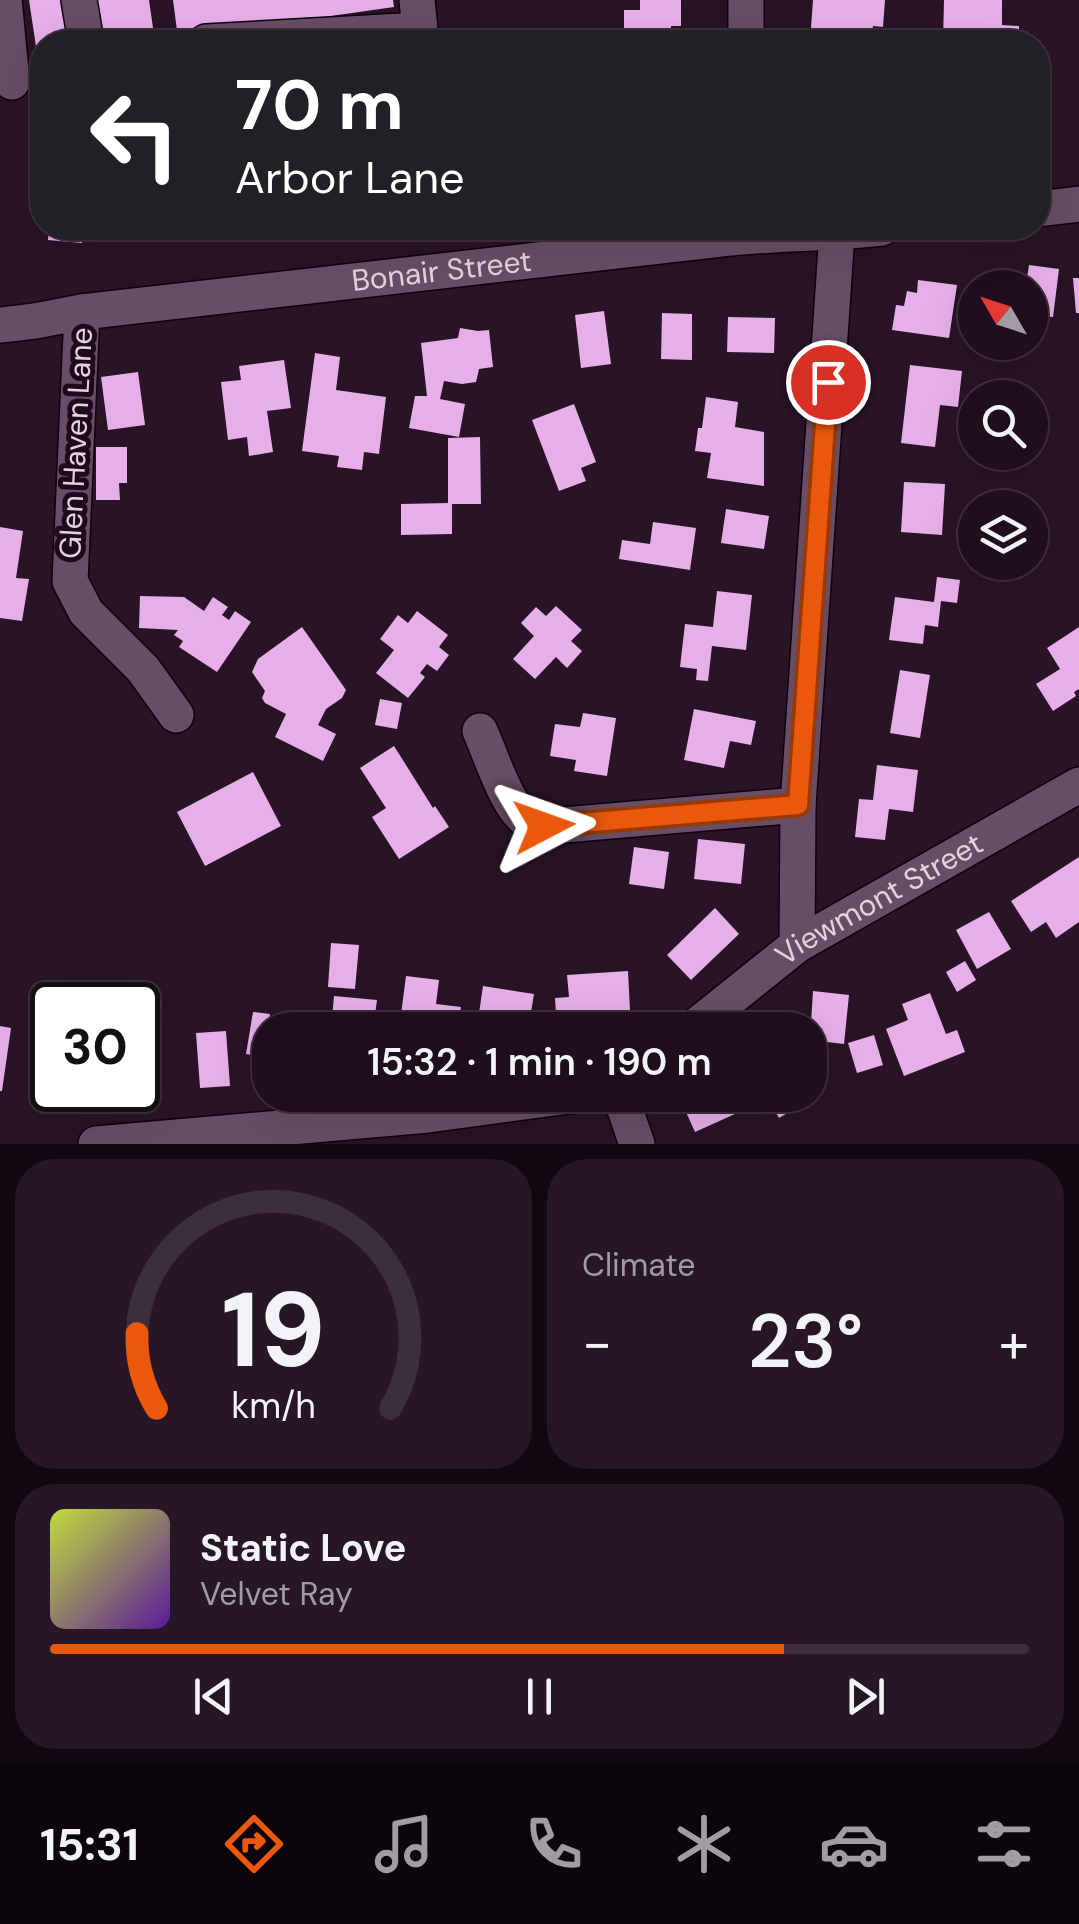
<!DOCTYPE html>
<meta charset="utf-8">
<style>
body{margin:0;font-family:"DM Sans",sans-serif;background:#271726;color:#f1f3f6;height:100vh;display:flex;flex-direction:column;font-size:38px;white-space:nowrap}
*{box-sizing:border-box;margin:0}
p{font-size:32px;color:#a19ca4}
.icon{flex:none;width:55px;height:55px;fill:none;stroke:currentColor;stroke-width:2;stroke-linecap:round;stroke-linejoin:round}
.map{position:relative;height:1144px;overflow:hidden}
.details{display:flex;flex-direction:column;gap:15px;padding:15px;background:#110810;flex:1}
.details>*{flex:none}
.banner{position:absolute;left:30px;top:30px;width:1020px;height:210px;border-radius:40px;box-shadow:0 10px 40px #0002,0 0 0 2px #3c2e3b;background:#202124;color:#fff;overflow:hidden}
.needle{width:65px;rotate:309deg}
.fabs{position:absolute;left:958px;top:270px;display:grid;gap:20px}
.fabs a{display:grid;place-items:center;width:90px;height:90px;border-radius:50%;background:#1f0e1d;box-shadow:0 10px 40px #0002,0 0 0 2px #3c2e3b;font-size:50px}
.speed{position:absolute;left:30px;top:982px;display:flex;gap:20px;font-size:50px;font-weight:700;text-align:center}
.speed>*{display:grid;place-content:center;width:130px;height:130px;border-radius:50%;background:#1f0e1d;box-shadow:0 10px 40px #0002,0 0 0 2px #3c2e3b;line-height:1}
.speed .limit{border:5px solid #111;border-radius:15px;background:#fff;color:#111}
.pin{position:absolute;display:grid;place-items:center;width:85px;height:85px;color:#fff;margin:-42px;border:5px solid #fff;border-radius:50%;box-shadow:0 2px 10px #0007}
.me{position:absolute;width:110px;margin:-55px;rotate:86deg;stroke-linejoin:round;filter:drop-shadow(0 0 8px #0008)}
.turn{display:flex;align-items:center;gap:35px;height:210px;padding:0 40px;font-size:45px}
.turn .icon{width:130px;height:130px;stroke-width:2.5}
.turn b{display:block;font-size:70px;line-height:85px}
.big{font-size:75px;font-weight:600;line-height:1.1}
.details .card{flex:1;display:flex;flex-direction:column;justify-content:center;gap:15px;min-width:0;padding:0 35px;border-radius:40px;background:#271726}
.details .dial{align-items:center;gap:0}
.dial svg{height:260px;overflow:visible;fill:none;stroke:#3c2e3b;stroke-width:7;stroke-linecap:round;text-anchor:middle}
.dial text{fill:#f1f3f6;stroke:none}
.song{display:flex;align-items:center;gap:30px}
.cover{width:120px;height:120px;border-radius:15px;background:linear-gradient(135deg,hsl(70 70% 55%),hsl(270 70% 35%))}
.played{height:10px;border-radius:5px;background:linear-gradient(90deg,#ea580c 75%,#3c2e3b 75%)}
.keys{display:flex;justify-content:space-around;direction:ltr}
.heat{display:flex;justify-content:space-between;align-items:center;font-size:55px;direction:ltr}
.details .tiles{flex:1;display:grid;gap:15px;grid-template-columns:1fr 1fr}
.card:last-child{grid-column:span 2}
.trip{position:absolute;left:252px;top:1012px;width:575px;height:100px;border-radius:40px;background:#1f0e1d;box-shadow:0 10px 40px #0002,0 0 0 2px #3c2e3b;font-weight:600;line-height:100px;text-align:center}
.menu{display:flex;height:160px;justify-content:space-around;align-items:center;background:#0c060c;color:#a19ca4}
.menu .icon{width:70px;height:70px}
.menu .selected{color:#ea580c}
.menu b{font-size:45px;color:#f1f3f6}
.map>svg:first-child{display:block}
.building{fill:#e6afe8}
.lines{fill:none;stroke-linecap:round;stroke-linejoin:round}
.minor-casing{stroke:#100110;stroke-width:38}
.minor{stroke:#684e65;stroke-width:35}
.route-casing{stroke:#983908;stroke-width:25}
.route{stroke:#ea580c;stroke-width:18}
.labels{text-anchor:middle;stroke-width:10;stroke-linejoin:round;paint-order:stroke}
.street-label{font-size:30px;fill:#e2d3e0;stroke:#1f0a1d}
</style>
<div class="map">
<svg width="1079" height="1144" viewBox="0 0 1079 1144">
<rect width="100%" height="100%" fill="#291327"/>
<!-- building -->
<g class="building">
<path d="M29,0H69L76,42H42V73H40Z"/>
<path d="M92,0H149L155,42H98Z"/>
<path d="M173,0H393L394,7L178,38Z"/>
<path d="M640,0H681V26H671V42H624V10H640Z"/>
<path d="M813,0H885L883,27L873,26L872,42H810Z"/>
<path d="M944,0H1002V25L1019,26V42H943Z"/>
<path d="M522,33L523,42H440V36Z"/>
<path d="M49,228H83L82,243L48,240Z"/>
<path d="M192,228H223L224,236L192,238Z"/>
<path d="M1029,265L1059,269L1053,317L1030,315V288H985L987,273L1027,278Z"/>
<path d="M1073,278H1079V313H1076Z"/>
<path d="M918,280L957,285L949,338L892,330L896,305L904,306L907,291L917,293Z"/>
<path d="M604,311L611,364L581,368L575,315Z"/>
<path d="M662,313L692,314V360L661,359Z"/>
<path d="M728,317L775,318L774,353L727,352Z"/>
<path d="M460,328L478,331L489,330L493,367L479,369L476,382L462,384L444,381L440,399L465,404L459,437L409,428L415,396H427L421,343L458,338Z"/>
<path d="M315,353L340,357L336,390L386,397L379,454L364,452L362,470L337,467L339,456L302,451Z"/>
<path d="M284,360L291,408L267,411L273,452L249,456L247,437L228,440L221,382L241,380L239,366Z"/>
<path d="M910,365L962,371L958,407L940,405L935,447L901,443Z"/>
<path d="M138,372L145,425L108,430L101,377Z"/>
<path d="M706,397L738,402L735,427L764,432V486L707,478L711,453L695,451L698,428H702Z"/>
<path d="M574,404L596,462L581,468L586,481L559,491L532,420Z"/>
<path d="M480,437L481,504H452V534L401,535V504L448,503V438Z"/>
<path d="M96,447H127V483H119L120,500H96Z"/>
<path d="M904,482L945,484L942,535L901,532Z"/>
<path d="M726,509L769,516L764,549L721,543Z"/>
<path d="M653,522L696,528L690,570L619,559L622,540L650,544Z"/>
<path d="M0,527L23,531L16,578L29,579L22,621L0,618Z"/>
<path d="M937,577L960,580L957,603L941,601L938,627L925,625L923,644L889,640L895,597L934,602Z"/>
<path d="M717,591L752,595L746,650L712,646L708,681L696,680L697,669L680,667L685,624L713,627Z"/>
<path d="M140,596L184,597L204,611L213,597L228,607L222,615L229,620L235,611L251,622L217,672L179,647L183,641L174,635L178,630L139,628Z"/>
<path d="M556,606L582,630L571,641L582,651L567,668L556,657L535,679L513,659L534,636L521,623L536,607L546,616Z"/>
<path d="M417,611L448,635L439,647L449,655L437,671L427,664L420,673L425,677L408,698L376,673L394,650L380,639L398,615L408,623Z"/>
<path d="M302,627L346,690L342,698L326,709L318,725L336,734L323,761L275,737L286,714L265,703L262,698L265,691L252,672L258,659Z"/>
<path d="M1079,627V689L1074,692L1076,696L1053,711L1036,684L1060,669L1047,648Z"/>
<path d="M900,670L930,675L920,738L890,733Z"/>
<path d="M380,699L402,703L397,729L375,725Z"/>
<path d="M694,709L756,721L751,745L730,741L724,768L684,760Z"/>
<path d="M583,713L616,718L607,776L574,771L576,760L550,756L555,724L580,727Z"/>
<path d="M394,746L433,808L435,806L449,827L399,859L372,817L386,808L360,768Z"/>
<path d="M877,765L918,770L913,812L889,809L885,840L855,837L859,799L873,800Z"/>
<path d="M253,772L281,826L205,866L177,812Z"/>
<path d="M698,839L745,844L741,884L694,879Z"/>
<path d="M634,847L669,852L664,889L629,884Z"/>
<path d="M1079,857V922L1056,938L1046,922L1031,932L1011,901Z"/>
<path d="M715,908L739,934L691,980L667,955Z"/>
<path d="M989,912L1011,949L977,969L956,930Z"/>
<path d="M331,943L359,945L355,989L328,987Z"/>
<path d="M965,961L976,980L957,992L946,972Z"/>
<path d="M628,971L631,1030H557L555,998L569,997L567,975Z"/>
<path d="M406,976L439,980L436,1004L461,1007L458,1030H399Z"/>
<path d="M483,986L534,994L528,1030H499L477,1027Z"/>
<path d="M813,991L849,995L844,1044L810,1040Z"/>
<path d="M930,993L946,1034L957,1030L965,1052L904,1076L886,1029L908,1020L902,1004Z"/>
<path d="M334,996L377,1000L373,1030H331Z"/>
<path d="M117,997L157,1000L151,1077L138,1076V1005H116Z"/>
<path d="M253,1012L270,1014L268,1026L277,1028V1030H270V1058L246,1054Z"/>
<path d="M294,1017L311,1019L309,1030H292Z"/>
<path d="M0,1026L11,1028L2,1091H0Z"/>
<path d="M226,1031L230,1086L200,1088L196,1033Z"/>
<path d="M874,1035L883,1065L857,1073L848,1043Z"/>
<path d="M41,1049L52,1052V1090H73L71,1097L31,1087Z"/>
<path d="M694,1095H726L735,1114L695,1132L681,1101Z"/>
<path d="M770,1095H795L801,1105L779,1118L767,1097Z"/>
</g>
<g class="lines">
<!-- minor casing -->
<g class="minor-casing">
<g id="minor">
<path d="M4,0L12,82"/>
<path d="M79,0L86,42"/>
<path d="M206,42L420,30L417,0"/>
<path d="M746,42V0"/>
<path d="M1038,209L1079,204"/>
<path d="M82,312L70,581L86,612L143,669L176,715"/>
<path id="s1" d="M0,325L35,321L82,312L721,239C775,233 829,234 882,228"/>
<path d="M480,731C491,755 507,809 529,822C536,826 544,826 552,826L798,805"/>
<path d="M797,945L798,805L837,233"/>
<path id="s2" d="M691,1030L797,945L1079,785"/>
<path d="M620,1095L637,1144"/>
<path d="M96,1144L428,1115L576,1095"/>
</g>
</g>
<!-- minor -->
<use href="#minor" class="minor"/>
</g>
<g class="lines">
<!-- route casing -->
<g class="route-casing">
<path id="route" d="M544,826L798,805L828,382"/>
</g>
<!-- route -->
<use href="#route" class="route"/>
</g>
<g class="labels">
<!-- street labels -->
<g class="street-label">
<text dy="10" stroke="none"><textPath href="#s1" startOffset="445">Bonair Street</textPath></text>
<text transform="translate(76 443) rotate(-87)" y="10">Glen Haven Lane</text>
<text dy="10" stroke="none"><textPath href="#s2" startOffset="230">Viewmont Street</textPath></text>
</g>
</g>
</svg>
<div class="fabs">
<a><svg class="needle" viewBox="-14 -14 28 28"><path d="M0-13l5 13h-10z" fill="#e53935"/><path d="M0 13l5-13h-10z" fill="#a19ca4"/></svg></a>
<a><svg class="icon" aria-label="search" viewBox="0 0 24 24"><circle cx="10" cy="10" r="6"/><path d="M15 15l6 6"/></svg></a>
<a><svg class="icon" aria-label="layers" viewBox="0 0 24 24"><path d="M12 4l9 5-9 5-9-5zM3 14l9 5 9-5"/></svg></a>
</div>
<div class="speed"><div class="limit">30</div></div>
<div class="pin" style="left:828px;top:382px;background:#d93025"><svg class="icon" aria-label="arrive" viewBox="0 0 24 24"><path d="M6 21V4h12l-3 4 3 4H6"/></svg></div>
<svg class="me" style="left:544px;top:826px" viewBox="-20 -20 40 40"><path d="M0-17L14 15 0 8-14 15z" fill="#ea580c" stroke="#fff" stroke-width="4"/></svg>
<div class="trip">15:32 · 1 min · 190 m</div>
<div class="banner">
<div class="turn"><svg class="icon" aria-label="left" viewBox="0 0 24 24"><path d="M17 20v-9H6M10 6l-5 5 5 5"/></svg><div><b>70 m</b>Arbor Lane</div></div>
</div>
</div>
<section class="details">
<div class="tiles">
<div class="card dial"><svg viewBox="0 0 100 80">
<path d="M14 69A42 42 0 1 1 86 69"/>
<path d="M14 69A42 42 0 0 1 8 46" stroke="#ea580c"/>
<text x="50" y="56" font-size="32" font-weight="700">19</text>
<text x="50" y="72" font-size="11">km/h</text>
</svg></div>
<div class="card"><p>Climate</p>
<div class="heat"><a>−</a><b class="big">23°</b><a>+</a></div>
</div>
<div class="card">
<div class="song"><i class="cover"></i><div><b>Static Love</b><p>Velvet Ray</p></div></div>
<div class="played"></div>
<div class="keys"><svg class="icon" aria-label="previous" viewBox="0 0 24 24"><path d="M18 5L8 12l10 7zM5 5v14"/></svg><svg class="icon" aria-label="pause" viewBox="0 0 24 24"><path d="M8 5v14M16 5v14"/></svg><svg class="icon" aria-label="next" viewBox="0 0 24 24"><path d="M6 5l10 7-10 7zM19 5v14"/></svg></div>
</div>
</div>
</section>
<nav class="menu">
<b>15:31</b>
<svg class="icon selected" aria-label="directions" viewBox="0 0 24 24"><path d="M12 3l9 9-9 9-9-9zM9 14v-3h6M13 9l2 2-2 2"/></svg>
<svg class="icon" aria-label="music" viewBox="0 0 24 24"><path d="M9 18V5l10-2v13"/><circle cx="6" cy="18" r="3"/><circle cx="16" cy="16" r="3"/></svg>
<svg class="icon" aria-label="phone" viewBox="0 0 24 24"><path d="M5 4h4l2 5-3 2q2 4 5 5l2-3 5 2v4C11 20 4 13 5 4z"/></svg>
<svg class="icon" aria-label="climate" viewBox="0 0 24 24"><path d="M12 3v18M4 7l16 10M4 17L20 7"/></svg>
<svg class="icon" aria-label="car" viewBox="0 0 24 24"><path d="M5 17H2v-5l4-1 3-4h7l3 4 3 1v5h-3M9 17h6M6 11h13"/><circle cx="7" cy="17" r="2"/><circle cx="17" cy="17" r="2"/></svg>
<svg class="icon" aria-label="filters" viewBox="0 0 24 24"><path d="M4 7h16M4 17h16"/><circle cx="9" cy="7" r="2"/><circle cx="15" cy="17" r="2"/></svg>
</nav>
